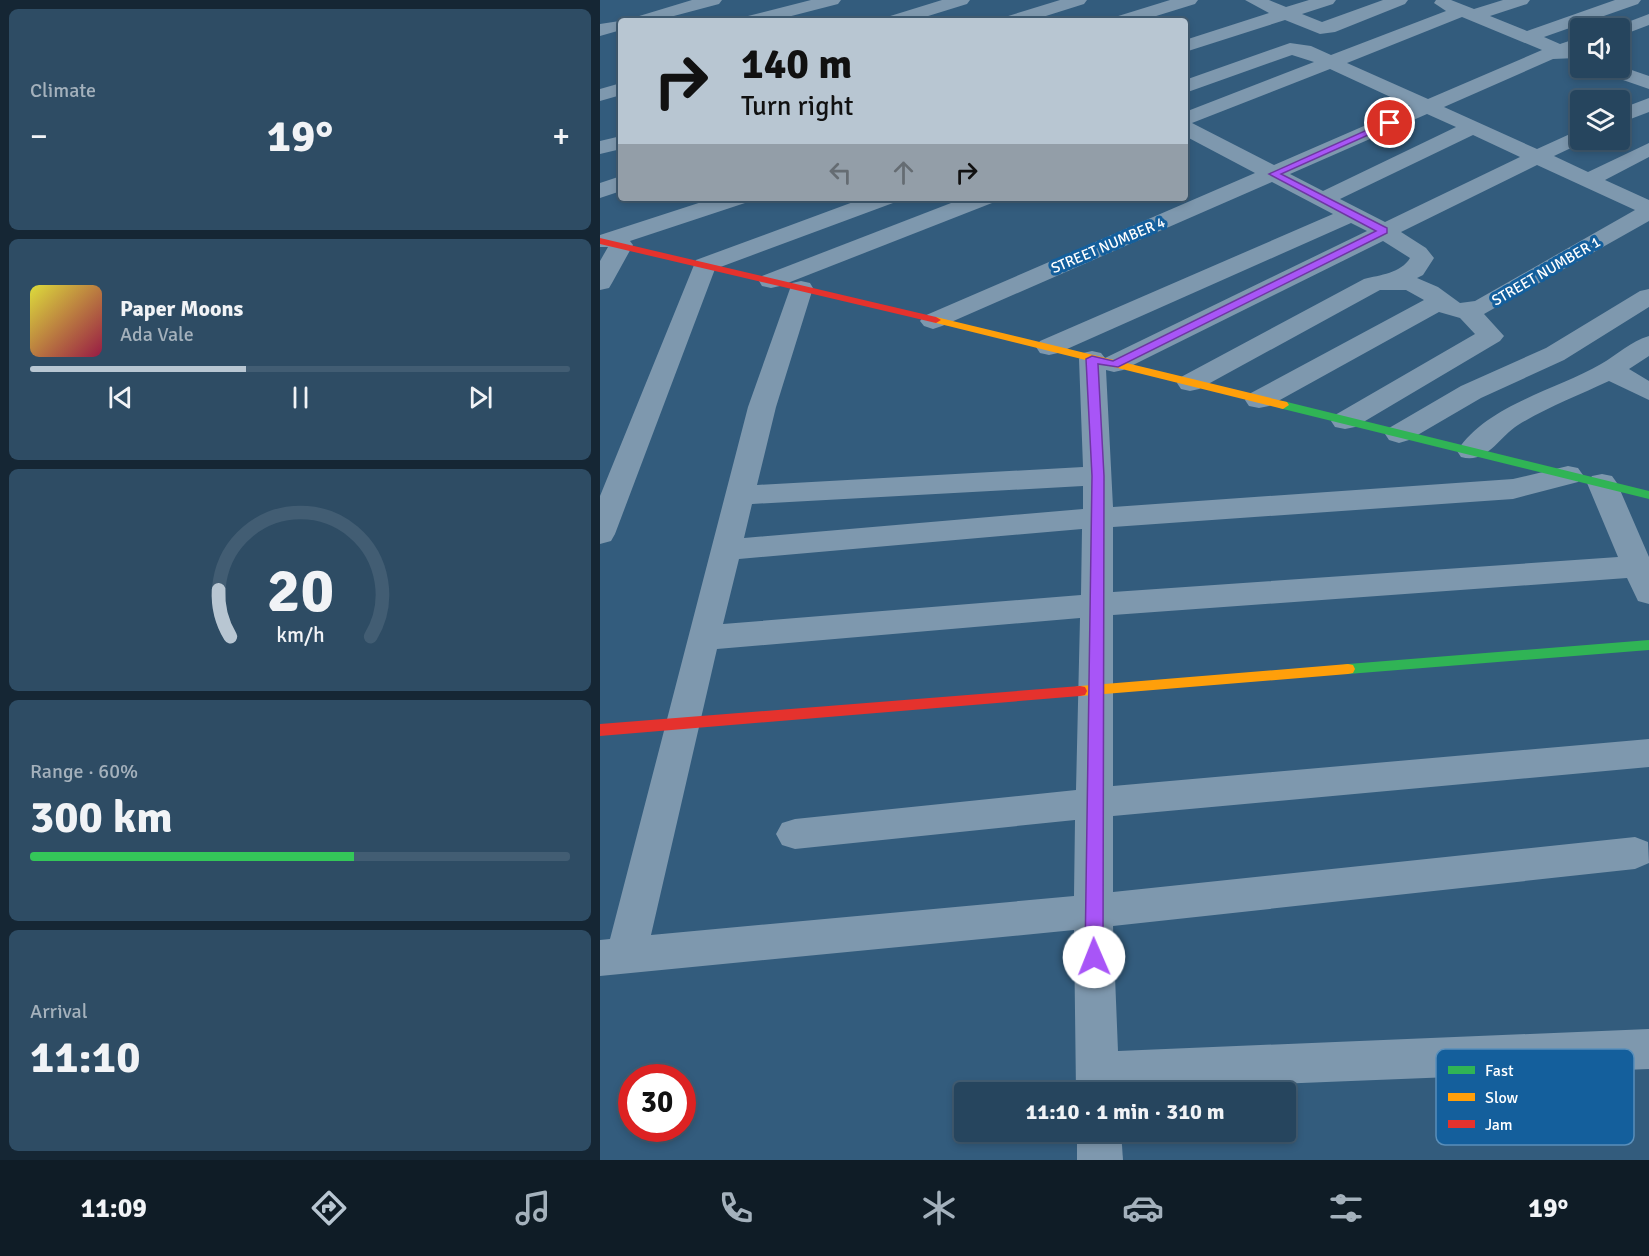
<!DOCTYPE html>
<meta charset="utf-8">
<style>
body{margin:0;font-family:Signika,sans-serif;background:#2e4c64;color:#f1f3f6;height:100vh;display:flex;flex-direction:column;font-size:22px;white-space:nowrap}
*{box-sizing:border-box;margin:0}
p{font-size:20px;color:#a4b1bc}
.icon{flex:none;width:33px;height:33px;fill:none;stroke:currentColor;stroke-width:2;stroke-linecap:round;stroke-linejoin:round}
.map{position:relative;flex:1;overflow:hidden}
.details{display:flex;flex-direction:column;gap:9px;padding:9px;background:#152634;width:600px}
.details>*{flex:none}
.guide{position:absolute;left:18px;top:18px;width:570px;height:183px;border-radius:6px;box-shadow:0 3px 9px #0003,0 0 0 2px #425d73;background:#b8c6d2;color:#111;overflow:hidden}
.fabs{position:absolute;left:970px;top:18px;display:grid;gap:12px}
.fabs a{display:grid;place-items:center;width:60px;height:60px;border-radius:6px;background:#26455e;box-shadow:0 3px 9px #0003,0 0 0 2px #425d73;font-size:30px}
.speed{position:absolute;left:18px;top:1064px;display:flex;gap:12px;font-size:30px;font-weight:700;text-align:center}
.speed>*{display:grid;place-content:center;width:78px;height:78px;border-radius:50%;background:#26455e;box-shadow:0 3px 9px #0003,0 0 0 2px #425d73;line-height:1}
.speed .limit{border:9px solid #d22;background:#fff;color:#111}
.pin{position:absolute;display:grid;place-items:center;width:51px;height:51px;color:#fff;margin:-26px;border:3px solid #fff;border-radius:50%;box-shadow:0 2px 6px #0007}
.me{position:absolute;width:66px;margin:-33px;rotate:359deg;stroke-linejoin:round;filter:drop-shadow(0 0 4px #0008)}
.turn{display:flex;align-items:center;gap:21px;height:126px;padding:0 24px;font-size:27px}
.turn .icon{width:78px;height:78px;stroke-width:2.5}
.turn b{display:block;font-size:42px;line-height:51px}
.lanes{display:flex;align-items:center;height:57px;padding:0 24px;background:#0003;justify-content:center;gap:30px;direction:ltr}
.lanes .off{opacity:.35}
.big{font-size:45px;font-weight:700;line-height:1.1}
.details .widget{flex:1;display:flex;flex-direction:column;justify-content:center;gap:9px;min-width:0;padding:0 21px;border-radius:9px;background:#2e4c64}
.details .dial{align-items:center;gap:0}
.dial svg{height:156px;overflow:visible;fill:none;stroke:#425d73;stroke-width:7;stroke-linecap:round;text-anchor:middle}
.dial text{fill:#f1f3f6;stroke:none}
.song{display:flex;align-items:center;gap:18px}
.cover{width:72px;height:72px;border-radius:9px;background:linear-gradient(135deg,hsl(60 70% 55%),hsl(340 70% 35%))}
.played{height:6px;border-radius:3px;background:linear-gradient(90deg,#b8c6d2 40%,#425d73 40%)}
.keys{display:flex;justify-content:space-around;direction:ltr}
.heat{display:flex;justify-content:space-between;align-items:center;font-size:33px;direction:ltr}
.charge{height:9px;border-radius:4px;background:linear-gradient(90deg,#34c759 60%,#425d73 0)}
.trip{position:absolute;left:354px;top:1082px;width:342px;height:60px;border-radius:6px;background:#26455e;box-shadow:0 3px 9px #0003,0 0 0 2px #425d73;font-weight:700;line-height:60px;text-align:center}
.tabs{display:flex;height:96px;justify-content:space-around;align-items:center;background:#0f1c26;color:#a4b1bc}
.tabs .icon{width:42px;height:42px}
.tabs .selected{color:#b8c6d2}
.tabs b{font-size:27px;color:#f1f3f6}
main{display:flex;flex:1;min-height:0}
.map>svg:first-child{display:block}
.lines{fill:none;stroke-linecap:round;stroke-linejoin:round}
.street{fill:#7e98ae;fill-rule:evenodd}
.fast{fill:#30b455;fill-rule:evenodd}
.slow{fill:#ff9f0a;fill-rule:evenodd}
.jam{fill:#e5322d;fill-rule:evenodd}
.route{fill:#a855f7;stroke:#6d37a1;stroke-width:1.5}
.labels{text-anchor:middle;stroke-width:6;stroke-linejoin:round;paint-order:stroke}
.far-street-label{font-size:15px;fill:#fff;stroke:#145f9c}
.key{fill:#145f9c;stroke:#5a8fba;stroke-width:1.5}
.key-label{font-size:16px;fill:#fff}
</style>
<main>
<section class="details">
<div class="widget"><p>Climate</p>
<div class="heat"><a>−</a><b class="big">19°</b><a>+</a></div>
</div>
<div class="widget">
<div class="song"><i class="cover"></i><div><b>Paper Moons</b><p>Ada Vale</p></div></div>
<div class="played"></div>
<div class="keys"><svg class="icon" aria-label="previous" viewBox="0 0 24 24"><path d="M18 5L8 12l10 7zM5 5v14"/></svg><svg class="icon" aria-label="pause" viewBox="0 0 24 24"><path d="M8 5v14M16 5v14"/></svg><svg class="icon" aria-label="next" viewBox="0 0 24 24"><path d="M6 5l10 7-10 7zM19 5v14"/></svg></div>
</div>
<div class="widget dial"><svg viewBox="0 0 100 80">
<path d="M14 69A42 42 0 1 1 86 69"/>
<path d="M14 69A42 42 0 0 1 8 45" stroke="#b8c6d2"/>
<text x="50" y="56" font-size="32" font-weight="700">20</text>
<text x="50" y="72" font-size="11">km/h</text>
</svg></div>
<div class="widget"><p>Range · 60%</p><b class="big">300 km</b><div class="charge"></div></div>
<div class="widget"><p>Arrival</p><b class="big">11:10</b></div>
</section>
<div class="map">
<svg width="1049" height="1160" viewBox="0 0 1049 1160">
<rect width="100%" height="100%" fill="#335c7d"/>
<g class="lines">
<!-- street -->
<g class="street">
<path d="M92,0H122L119,4L55,21H21V30L0,36V24L26,20Z"/>
<path d="M211,0H241L238,4L172,21H141L144,17Z"/>
<path d="M342,0H370L367,4L312,21H284L287,17Z"/>
<path d="M460,0H487L484,4L430,21H402L405,17Z"/>
<path d="M570,0H598L595,4L540,21H512L515,17Z"/>
<path d="M645,0H669L686,7L709,0H736L733,4L702,14L722,22L783,0H808L805,4L735,32L720,34L685,20L585,52V40L669,13Z"/>
<path d="M836,0H851L874,9L903,0H930L927,4L890,16L927,31L1015,0H1041L1038,4L944,37L960,44L981,37V49L976,51L979,54L976,58L953,59L844,107L937,149L981,129V140H988L954,156L988,172L1049,143V157L1005,180L1049,200V221L884,314L904,336L900,341L755,427L745,429L735,427L731,421L735,415L875,334L860,318L839,312L669,406L659,408L649,406L645,400L649,394L824,300L806,290H780L599,389L590,391L581,389L577,383L581,377L764,279C780,275 801,273 810,258L783,241L523,370L514,372L506,370L513,507L913,479L968,466L978,468L983,475L978,482L913,499L513,527V592L1018,557L987,483L992,476L1002,474L1012,476L1017,483L1049,557V604L1038,601L1027,578L513,615V786L1049,739V767L513,816V892L1035,837L1048,842L1049,863L1035,869L513,926L518,1051L1049,1029V1069L476,1092L474,930L0,976V940L10,939L148,407L192,283L201,281L210,283L213,288L176,407L157,485L483,467L479,359L483,353L492,351L501,353L505,358L767,231L751,223L458,353L449,355L440,353L436,347L440,341L733,214L672,182L342,326L333,329L324,326L320,321L324,316L655,173L585,136V112L714,62L692,55L585,93V80L690,43L711,46L731,55L846,11L834,3ZM862,17L942,50L828,99L747,63ZM730,69L810,106L674,165L592,123ZM827,114L856,127L723,191L690,174ZM873,135L920,157L785,222L740,199ZM937,165L1035,210L875,301L860,303L838,287L817,278L823,275L834,258L826,248L801,232ZM483,486V509L144,538L152,504ZM482,529L481,595L123,624L139,559ZM480,618L476,790L195,819L182,823L176,834L182,845L195,849L475,820L474,896L51,935L117,649Z"/>
<path d="M1049,14V25L1020,36V28H1012Z"/>
<path d="M1020,66L1049,76V89L1000,72L997,68Z"/>
<path d="M21,83V95L0,101V89Z"/>
<path d="M1049,98V112L1020,123V109Z"/>
<path d="M21,136V149L0,154V141Z"/>
<path d="M21,176V191L0,198V183Z"/>
<path d="M114,198H148L145,203L30,241L33,245L12,283L9,288L0,290V261L8,247H0V235Z"/>
<path d="M264,198H296L293,203L115,269L15,534L11,541L0,544V496L96,260Z"/>
<path d="M364,198H395L392,203L180,286L171,288L162,286L159,281L162,276Z"/>
<path d="M1049,289V307L964,360L881,398L809,440L799,443L789,440L785,434L789,428L861,386L946,348L1040,291Z"/>
<path d="M1049,336V356L1029,369L1049,381V400L1009,381C979,395 946,408 918,425C898,438 887,464 861,457L857,451C887,405 956,390 1001,364C1017,355 1031,341 1049,336Z"/>
<path d="M477,1131H521L523,1160H477Z"/>
</g>
<!-- fast -->
<g class="fast">
<path d="M683,401L1049,491V499L679,408L677,405L679,402Z"/>
<path d="M1049,640V650L748,674L743,673L741,669L743,665L748,664Z"/>
</g>
<!-- slow -->
<g class="slow">
<path d="M336,317L687,402L689,405L683,409L332,322V318Z"/>
<path d="M748,664L753,665L755,669L753,673L748,674L480,696L475,695L473,691L475,687L480,686Z"/>
</g>
<!-- jam -->
<g class="jam">
<path d="M0,238L336,317L341,320L336,323L0,244Z"/>
<path d="M480,686L485,687L487,691L485,695L480,696L0,736V724Z"/>
</g>
</g>
<!-- route -->
<path class="route" d="M787,121L795,123L681,174L787,228V233L518,367L498,364L504,476L503,957L500,962L494,965L488,962L485,957L492,476L486,359L492,356L513,361L776,231L669,174Z"/>
<g class="labels">
<!-- far-street labels -->
<g class="far-street-label">
<text transform="translate(508 245) rotate(-23)" y="5">STREET NUMBER 4</text>
<text transform="translate(946 271) rotate(-30)" y="5">STREET NUMBER 1</text>
</g>
</g>
<!-- legend -->
<rect x="836" y="1049" width="198" height="96" rx="9" class="key"/>
<rect x="848" y="1066" width="27" height="8" fill="#30b455"/>
<rect x="848" y="1093" width="27" height="8" fill="#ff9f0a"/>
<rect x="848" y="1120" width="27" height="8" fill="#e5322d"/>
<g class="key-label">
<text x="885" y="1076">Fast</text>
<text x="885" y="1103">Slow</text>
<text x="885" y="1130">Jam</text>
</g>
</svg>
<div class="fabs">
<a><svg class="icon" aria-label="sound" viewBox="0 0 24 24"><path d="M4 9h4l5-4v14l-5-4H4zM17 9q2 3 0 6"/></svg></a>
<a><svg class="icon" aria-label="layers" viewBox="0 0 24 24"><path d="M12 4l9 5-9 5-9-5zM3 14l9 5 9-5"/></svg></a>
</div>
<div class="speed"><div class="limit">30</div></div>
<div class="pin" style="left:790px;top:123px;background:#d93025"><svg class="icon" aria-label="arrive" viewBox="0 0 24 24"><path d="M6 21V4h12l-3 4 3 4H6"/></svg></div>
<svg class="me" style="left:494px;top:957px" viewBox="-20 -20 40 40"><circle r="19" fill="#fff"/><path d="M0-13L10 11 0 6-10 11z" fill="#a855f7"/></svg>
<div class="trip">11:10 · 1 min · 310 m</div>
<div class="guide">
<div class="turn"><svg class="icon" aria-label="right" viewBox="0 0 24 24"><path d="M7 20v-9h11M14 6l5 5-5 5"/></svg><div><b>140 m</b>Turn right</div></div>
<div class="lanes"><svg class="icon off" aria-label="left" viewBox="0 0 24 24"><path d="M17 20v-9H6M10 6l-5 5 5 5"/></svg><svg class="icon off" aria-label="ahead" viewBox="0 0 24 24"><path d="M12 20V5M6 11l6-6 6 6"/></svg><svg class="icon" aria-label="right" viewBox="0 0 24 24"><path d="M7 20v-9h11M14 6l5 5-5 5"/></svg></div>
</div>
</div>
</main>
<nav class="tabs">
<b>11:09</b>
<svg class="icon selected" aria-label="directions" viewBox="0 0 24 24"><path d="M12 3l9 9-9 9-9-9zM9 14v-3h6M13 9l2 2-2 2"/></svg>
<svg class="icon" aria-label="music" viewBox="0 0 24 24"><path d="M9 18V5l10-2v13"/><circle cx="6" cy="18" r="3"/><circle cx="16" cy="16" r="3"/></svg>
<svg class="icon" aria-label="phone" viewBox="0 0 24 24"><path d="M5 4h4l2 5-3 2q2 4 5 5l2-3 5 2v4C11 20 4 13 5 4z"/></svg>
<svg class="icon" aria-label="climate" viewBox="0 0 24 24"><path d="M12 3v18M4 7l16 10M4 17L20 7"/></svg>
<svg class="icon" aria-label="car" viewBox="0 0 24 24"><path d="M5 17H2v-5l4-1 3-4h7l3 4 3 1v5h-3M9 17h6M6 11h13"/><circle cx="7" cy="17" r="2"/><circle cx="17" cy="17" r="2"/></svg>
<svg class="icon" aria-label="filters" viewBox="0 0 24 24"><path d="M4 7h16M4 17h16"/><circle cx="9" cy="7" r="2"/><circle cx="15" cy="17" r="2"/></svg>
<b>19°</b>
</nav>
